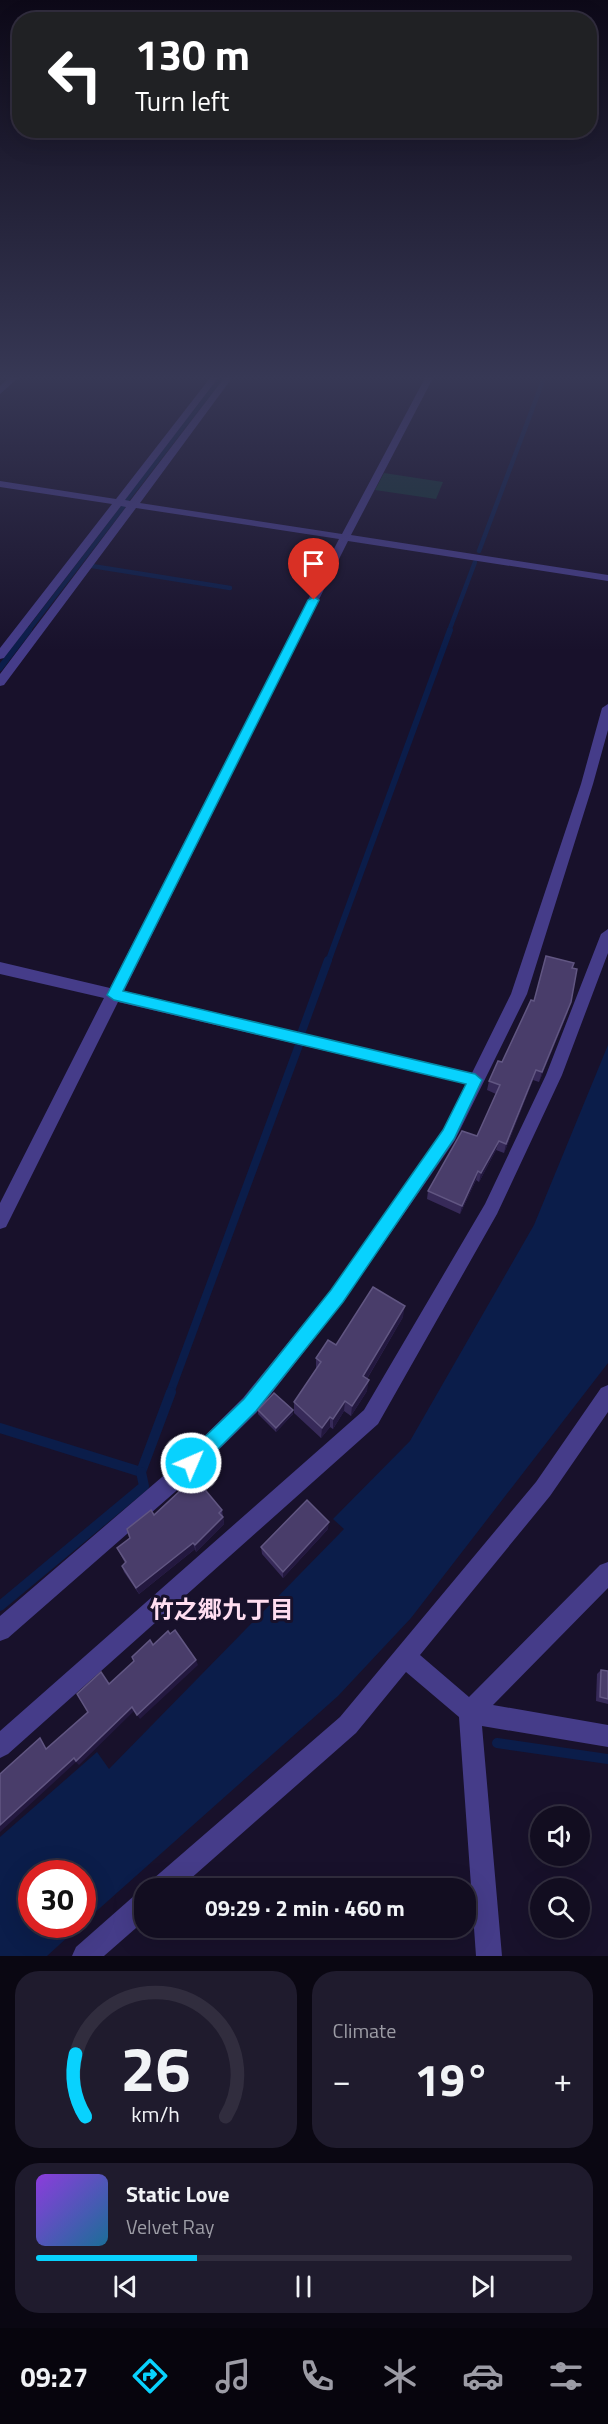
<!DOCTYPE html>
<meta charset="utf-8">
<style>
body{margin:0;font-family:"Titillium Web","Noto Sans JP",sans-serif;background:#1f1b2d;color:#f1f3f6;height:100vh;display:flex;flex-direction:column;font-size:22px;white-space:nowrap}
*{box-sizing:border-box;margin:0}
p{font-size:20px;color:#9c9ca5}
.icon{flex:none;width:33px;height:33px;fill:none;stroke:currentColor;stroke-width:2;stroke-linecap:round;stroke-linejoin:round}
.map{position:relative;height:1956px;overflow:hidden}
.side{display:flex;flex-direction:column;gap:15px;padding:15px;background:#0a0712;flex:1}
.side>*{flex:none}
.guide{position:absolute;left:12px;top:12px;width:585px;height:126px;border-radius:24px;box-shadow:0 6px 24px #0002,0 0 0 2px #312d3e;background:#202124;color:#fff;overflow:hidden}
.fabs{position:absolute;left:530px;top:1806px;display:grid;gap:12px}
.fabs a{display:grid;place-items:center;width:60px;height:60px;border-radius:50%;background:#120d20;box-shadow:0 6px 24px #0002,0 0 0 2px #312d3e;font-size:30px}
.speed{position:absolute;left:18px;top:1860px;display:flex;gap:12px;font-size:30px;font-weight:700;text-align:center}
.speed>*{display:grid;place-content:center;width:78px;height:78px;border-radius:50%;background:#120d20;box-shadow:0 6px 24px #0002,0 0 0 2px #312d3e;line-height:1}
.speed .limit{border:9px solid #d22;background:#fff;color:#111}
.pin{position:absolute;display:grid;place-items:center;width:51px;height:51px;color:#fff;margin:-62px -26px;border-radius:50% 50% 50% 0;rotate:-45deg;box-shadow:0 0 6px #0007}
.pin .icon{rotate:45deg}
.me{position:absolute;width:66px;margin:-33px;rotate:45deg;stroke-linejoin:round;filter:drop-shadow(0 0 4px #0008)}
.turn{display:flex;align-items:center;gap:21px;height:126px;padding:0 24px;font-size:27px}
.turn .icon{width:78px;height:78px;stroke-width:2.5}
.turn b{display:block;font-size:42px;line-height:51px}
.big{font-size:45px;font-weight:700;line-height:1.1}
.side .card{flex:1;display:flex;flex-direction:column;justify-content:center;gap:9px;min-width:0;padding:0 21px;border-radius:24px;background:#1f1b2d}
.side .dial{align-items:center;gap:0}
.dial svg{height:156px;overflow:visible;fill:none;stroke:#312d3e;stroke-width:7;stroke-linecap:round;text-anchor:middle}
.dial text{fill:#f1f3f6;stroke:none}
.song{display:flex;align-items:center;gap:18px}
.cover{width:72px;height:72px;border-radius:9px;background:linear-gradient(135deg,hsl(270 70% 55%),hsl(200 70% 35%))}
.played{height:6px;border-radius:3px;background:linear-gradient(90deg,#08d2fe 30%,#312d3e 30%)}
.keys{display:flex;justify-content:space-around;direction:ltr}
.heat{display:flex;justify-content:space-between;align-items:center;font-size:33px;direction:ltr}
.side .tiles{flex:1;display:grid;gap:15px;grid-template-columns:1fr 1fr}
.card:last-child{grid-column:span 2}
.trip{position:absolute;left:134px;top:1878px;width:342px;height:60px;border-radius:24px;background:#120d20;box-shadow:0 6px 24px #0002,0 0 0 2px #312d3e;font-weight:700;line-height:60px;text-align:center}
.menu{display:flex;height:96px;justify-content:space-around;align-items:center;background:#07050d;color:#9c9ca5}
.menu .icon{width:42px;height:42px}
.menu .on{color:#08d2fe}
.menu b{font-size:27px;color:#f1f3f6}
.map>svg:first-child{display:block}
.green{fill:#143335}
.water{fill:#0b1d4a}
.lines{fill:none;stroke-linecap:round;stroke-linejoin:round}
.stream-far3{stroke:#0b1d4a;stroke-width:4.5}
.stream-far2{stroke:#0b1d4a;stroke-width:6}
.stream-far1{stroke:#0b1d4a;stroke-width:8}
.stream{stroke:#0b1d4a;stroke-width:10}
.minor{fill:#453c89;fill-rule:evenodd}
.wall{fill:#372a59}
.shaded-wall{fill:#23183f}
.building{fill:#493d6a;stroke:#615682;stroke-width:1.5}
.route{fill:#08d2fe;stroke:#0588a5;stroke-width:1.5}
.labels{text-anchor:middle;stroke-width:6;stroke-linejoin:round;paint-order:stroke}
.near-neighbourhood-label{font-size:24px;font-weight:bold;fill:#ffddf0;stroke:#18112b}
</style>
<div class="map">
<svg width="608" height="1956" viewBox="0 0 608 1956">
<rect width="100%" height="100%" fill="#18112b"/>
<!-- green -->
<path class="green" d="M384,473L443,482L436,499L375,490Z"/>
<!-- water -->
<path class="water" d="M608,1045V1363L411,1618L338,1696L82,1924V1874H32V1924H82L47,1956H0V1837L97,1752L109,1769L344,1529L333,1519L410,1441L534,1225Z"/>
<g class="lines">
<!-- stream-far3 -->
<g class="stream-far3">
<path d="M127,500L221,378"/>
<path d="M479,551L544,378"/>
<path d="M92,566L230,588"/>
<path d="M28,631L123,507"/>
<path d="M449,631L475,562"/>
</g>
<!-- stream-far2 -->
<g class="stream-far2">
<path d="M0,668L29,630"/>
<path d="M328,962L450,630"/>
</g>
<!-- stream-far1 -->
<g class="stream-far1">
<path d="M302,1031L328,960"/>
<path d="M170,1393L299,1045"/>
</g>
<!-- stream -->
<g class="stream">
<path d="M0,1428L141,1472L171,1392"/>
<path d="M0,1606L144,1486L141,1472"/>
<path d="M497,1743L608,1759"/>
</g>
<!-- minor -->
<g class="minor">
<path d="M9,378H18L0,394V386Z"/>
<path d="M210,378H218L125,500L130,501L224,378H232L140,503L342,534L425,378H433L351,535L608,575V581L348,541L124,991L472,1073L511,994L581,784L602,708L608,704V730L593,784L527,994L455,1140L343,1302L257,1412L183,1485L8,1638L0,1641V1616L169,1471L243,1398L331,1290L443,1130L466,1084L118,1002L6,1227L0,1229V1203L104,998L0,974V962L110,988L339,539L136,508L4,685L0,686V674L126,507L121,506L4,658L0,659V648L112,504L0,487V481L116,499Z"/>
<path d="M608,929V953L562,1075L497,1214L378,1424L8,1754L0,1758V1731L364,1410L485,1204L546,1075L601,934Z"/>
<path d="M608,1385V1412L550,1496L420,1655L469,1697L600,1565L608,1562V1588L493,1705L608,1725V1747L482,1726L502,1956H476L459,1717L406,1672L356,1733L180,1888H150L153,1879L340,1717L536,1482L601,1388Z"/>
<path d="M144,1892V1921L104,1956H72L76,1947L135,1895Z"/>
</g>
</g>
<!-- wall -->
<g class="wall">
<path d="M534,1001L568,1012L539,1082L533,1080L504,1153L496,1150L479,1182L476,1180L460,1214L427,1199L428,1191L477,1136L496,1094L487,1090L489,1081L502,1062Z"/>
<path d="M403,1317L367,1379V1391L351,1416L344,1411L333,1429L330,1427L321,1438L294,1413V1402L316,1369V1358L336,1345Z"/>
<path d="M258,1410H293V1414L276,1432L258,1414Z"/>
<path d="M178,1485L222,1510L224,1524L196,1552L195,1549L139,1594L124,1572L122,1566L125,1563L117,1548L130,1538L180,1490Z"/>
<path d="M328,1529L283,1578L262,1554L261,1547Z"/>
<path d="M601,1670L608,1671V1704L596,1701L597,1674Z"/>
</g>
<!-- shaded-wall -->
<g class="shaded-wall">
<path d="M571,1002L568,1012L539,1082L542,1072Z"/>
<path d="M536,1070L533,1080L504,1153L506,1144Z"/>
<path d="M499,1141L496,1150L479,1182L481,1173Z"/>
<path d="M478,1171L476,1180L460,1214L462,1206Z"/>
<path d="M405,1306L403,1317L362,1387L363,1376Z"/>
<path d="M369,1380L367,1391L351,1416L352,1406Z"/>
<path d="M345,1401L344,1411L333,1429V1419Z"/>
<path d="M293,1410V1414L276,1432V1428Z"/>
<path d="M330,1417V1427L321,1438L322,1428Z"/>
<path d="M223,1517L224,1524L196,1552L195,1545Z"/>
<path d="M329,1522L328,1529L283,1578V1572Z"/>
<path d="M193,1543L195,1549L139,1594L136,1588Z"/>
<path d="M196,1660L198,1665L140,1719L137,1715Z"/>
<path d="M132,1707L134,1711L79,1765L76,1762L0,1832V1825L74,1758Z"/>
</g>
<!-- building -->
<g class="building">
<path d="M546,956L574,963L572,968L577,969L571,1002L542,1072L536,1070L506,1144L499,1141L481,1173L478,1171L462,1206L428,1191L462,1131L477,1136L500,1085L489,1081L498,1061L502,1062L531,1000L534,1001Z"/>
<path d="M373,1287L405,1306L363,1376L369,1380L352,1406L345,1401L333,1419L330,1417L322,1428L294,1402L321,1362L316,1358L328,1340L336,1345Z"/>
<path d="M274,1393L293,1410L276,1428L258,1410Z"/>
<path d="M191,1473L222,1510L219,1513L223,1517L195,1545L193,1543L136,1588L122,1566L126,1562L117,1548L130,1538L127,1529L151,1510L154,1515L182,1489L178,1485Z"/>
<path d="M307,1500L329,1522L283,1572L261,1547Z"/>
<path d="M175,1630L196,1660L137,1715L132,1707L76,1761L74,1758L0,1825V1774L40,1738L46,1749L88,1712L77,1694L101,1672L109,1684L134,1661L132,1657L150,1640L153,1645L168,1631L170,1634Z"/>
<path d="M601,1670L608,1671V1699L600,1697Z"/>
</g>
<!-- sky -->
<linearGradient id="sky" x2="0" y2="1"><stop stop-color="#0d0918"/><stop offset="0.58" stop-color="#373855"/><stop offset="1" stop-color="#373855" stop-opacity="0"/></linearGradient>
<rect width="608" height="651" fill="url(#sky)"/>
<!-- route -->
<path class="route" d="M314,597L319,600L123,991L475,1074L482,1080L454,1139L343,1302L256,1411L197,1470L191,1472L184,1470L182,1463L184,1457L244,1399L331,1290L443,1130L466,1084L114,1000L107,995L308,600Z"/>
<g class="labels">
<!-- near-neighbourhood labels -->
<g class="near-neighbourhood-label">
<text x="222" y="1618">竹之郷九丁目</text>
</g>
</g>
</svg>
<div class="fabs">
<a><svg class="icon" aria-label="sound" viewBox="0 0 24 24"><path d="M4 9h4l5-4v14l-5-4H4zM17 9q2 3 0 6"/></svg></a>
<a><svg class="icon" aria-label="search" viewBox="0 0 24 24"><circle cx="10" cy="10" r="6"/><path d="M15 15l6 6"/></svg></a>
</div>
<div class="speed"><div class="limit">30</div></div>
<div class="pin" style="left:314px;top:600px;background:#d93025"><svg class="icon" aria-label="arrive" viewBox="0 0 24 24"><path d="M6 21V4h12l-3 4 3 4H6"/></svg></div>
<svg class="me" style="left:191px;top:1463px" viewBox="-20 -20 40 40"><circle r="17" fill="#08d2fe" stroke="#fff" stroke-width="3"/><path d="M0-11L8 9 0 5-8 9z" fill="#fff"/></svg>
<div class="trip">09:29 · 2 min · 460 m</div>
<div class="guide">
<div class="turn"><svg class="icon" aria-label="left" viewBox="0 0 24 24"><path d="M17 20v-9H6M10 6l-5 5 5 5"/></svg><div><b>130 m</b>Turn left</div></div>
</div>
</div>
<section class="side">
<div class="tiles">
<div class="card dial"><svg viewBox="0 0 100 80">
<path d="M14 69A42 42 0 1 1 86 69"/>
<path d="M14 69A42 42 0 0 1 9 37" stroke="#08d2fe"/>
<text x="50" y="56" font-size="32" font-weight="700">26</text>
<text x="50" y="72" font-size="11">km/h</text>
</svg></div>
<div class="card"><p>Climate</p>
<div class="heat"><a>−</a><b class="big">19°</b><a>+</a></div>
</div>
<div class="card">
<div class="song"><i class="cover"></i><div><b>Static Love</b><p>Velvet Ray</p></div></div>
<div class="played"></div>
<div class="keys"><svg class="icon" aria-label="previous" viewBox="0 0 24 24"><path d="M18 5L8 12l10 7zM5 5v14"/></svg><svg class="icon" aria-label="pause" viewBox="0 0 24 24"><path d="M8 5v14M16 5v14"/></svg><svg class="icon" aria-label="next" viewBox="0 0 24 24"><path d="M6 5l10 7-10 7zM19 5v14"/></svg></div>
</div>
</div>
</section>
<nav class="menu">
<b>09:27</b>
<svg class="icon on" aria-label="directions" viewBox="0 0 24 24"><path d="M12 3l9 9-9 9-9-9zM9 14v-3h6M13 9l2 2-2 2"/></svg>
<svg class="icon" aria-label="music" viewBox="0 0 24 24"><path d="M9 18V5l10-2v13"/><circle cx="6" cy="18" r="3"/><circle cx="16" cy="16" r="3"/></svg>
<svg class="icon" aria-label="phone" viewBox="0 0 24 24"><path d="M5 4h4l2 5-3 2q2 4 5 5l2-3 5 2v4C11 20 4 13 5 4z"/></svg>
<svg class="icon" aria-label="climate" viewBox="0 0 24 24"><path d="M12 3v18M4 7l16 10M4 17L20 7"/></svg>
<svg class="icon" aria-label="car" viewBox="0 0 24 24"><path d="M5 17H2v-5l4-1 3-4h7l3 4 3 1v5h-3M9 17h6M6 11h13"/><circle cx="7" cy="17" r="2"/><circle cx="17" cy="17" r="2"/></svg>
<svg class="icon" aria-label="filters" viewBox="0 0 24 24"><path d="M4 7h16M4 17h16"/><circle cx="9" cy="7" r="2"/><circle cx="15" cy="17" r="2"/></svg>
</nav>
